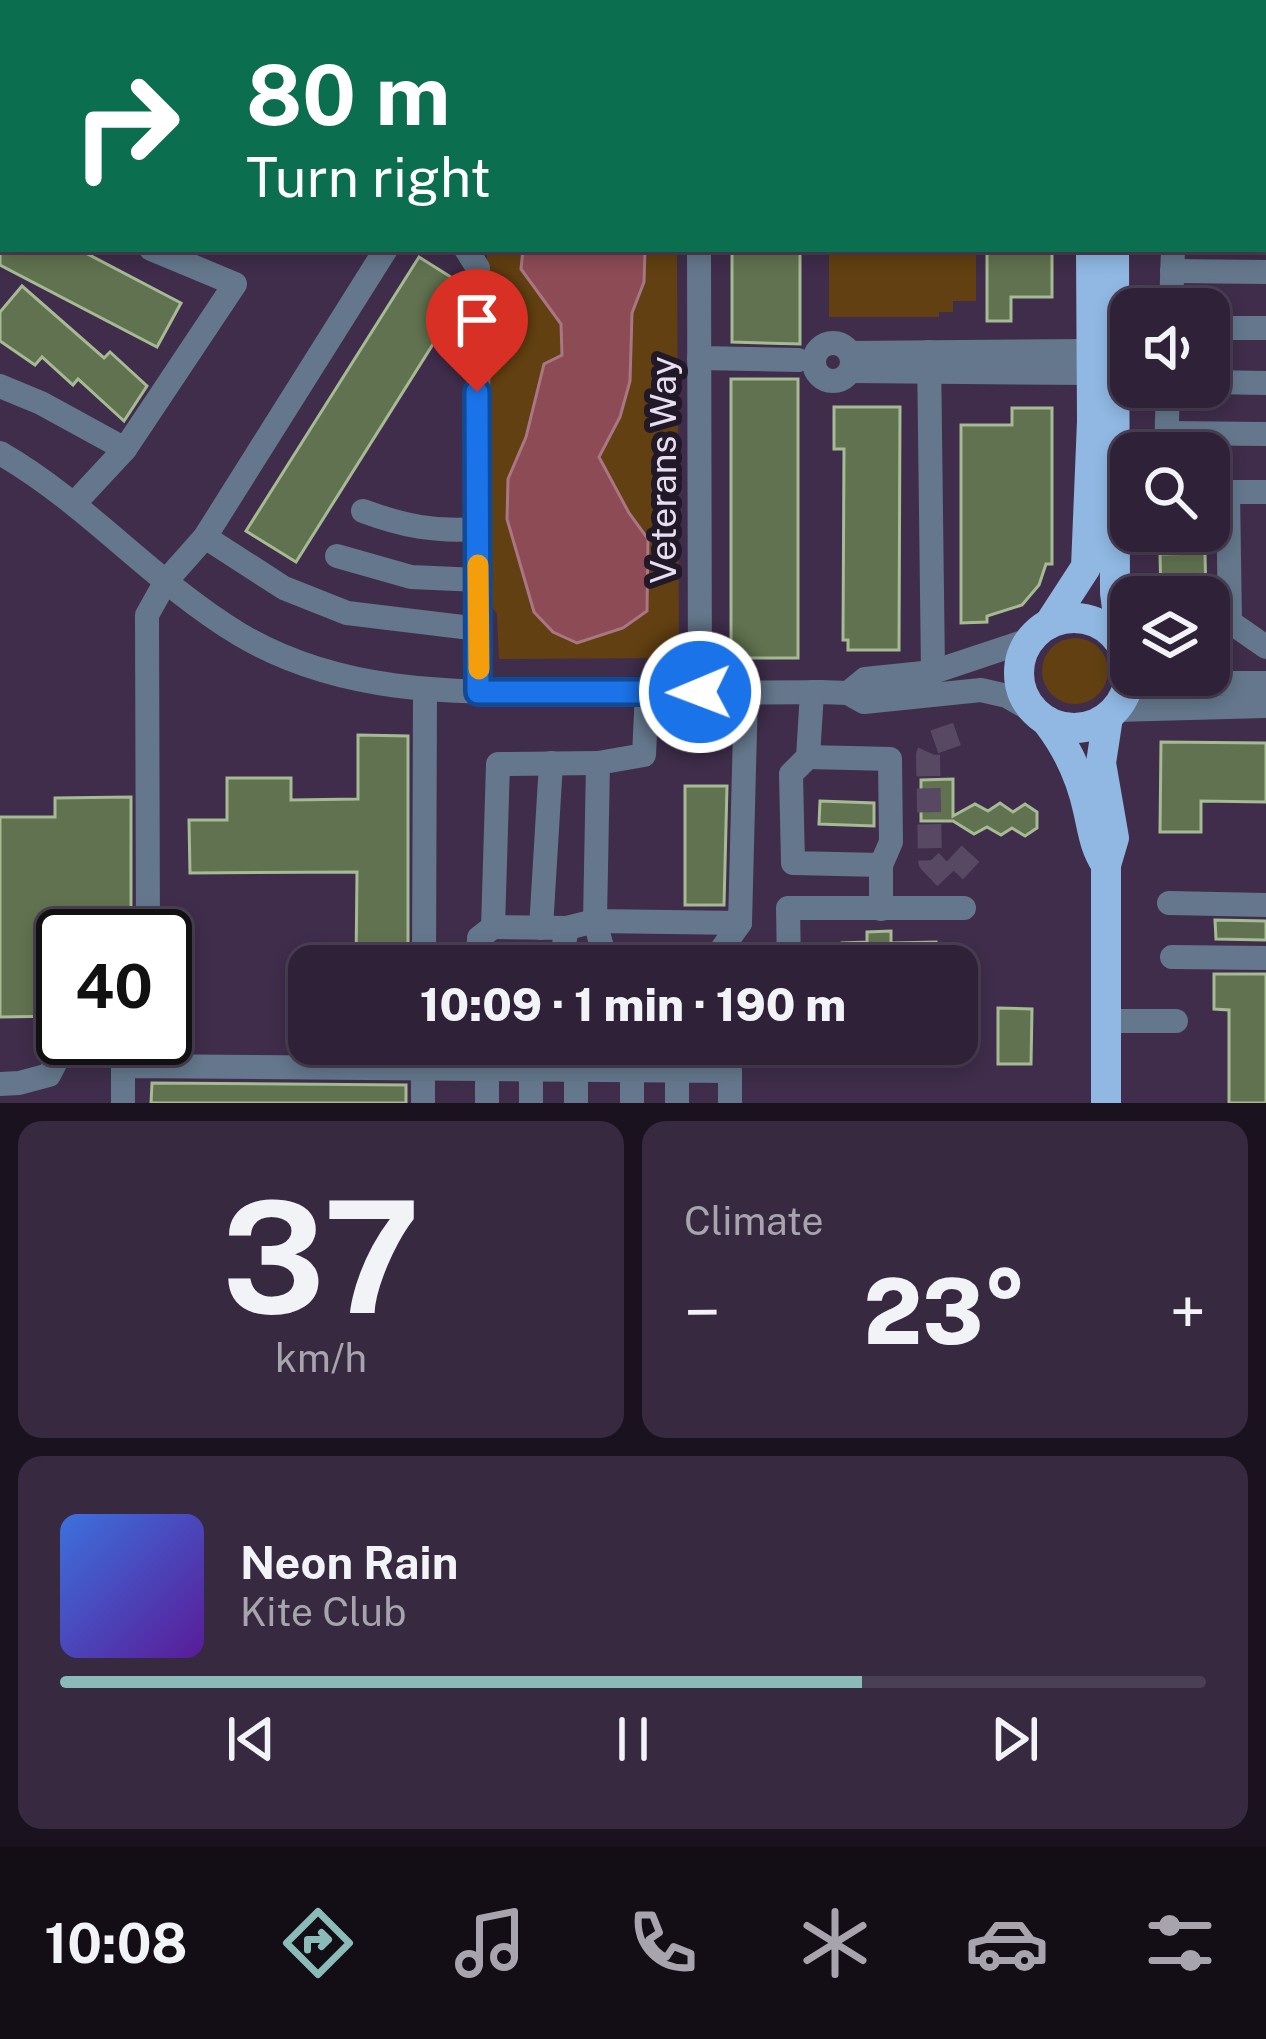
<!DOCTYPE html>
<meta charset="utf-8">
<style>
body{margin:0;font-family:"Public Sans",sans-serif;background:#372a40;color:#f1f3f6;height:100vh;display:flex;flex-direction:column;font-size:45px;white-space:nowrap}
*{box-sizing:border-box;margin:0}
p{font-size:39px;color:#a7a4ae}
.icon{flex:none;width:66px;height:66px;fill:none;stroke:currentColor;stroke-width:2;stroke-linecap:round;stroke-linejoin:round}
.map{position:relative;height:1103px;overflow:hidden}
.sheet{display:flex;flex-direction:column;gap:18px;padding:18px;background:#1a131f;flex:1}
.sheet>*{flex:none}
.guide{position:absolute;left:0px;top:0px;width:1266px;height:252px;box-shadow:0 6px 18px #0003,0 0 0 3px #4a3f53;background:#0b6e4f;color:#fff;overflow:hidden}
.fabs{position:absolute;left:1110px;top:288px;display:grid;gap:24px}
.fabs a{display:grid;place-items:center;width:120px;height:120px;border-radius:24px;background:#2f2238;box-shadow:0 6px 18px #0003,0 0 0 3px #4a3f53;font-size:60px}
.speed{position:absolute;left:36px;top:909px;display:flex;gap:24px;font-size:60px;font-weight:700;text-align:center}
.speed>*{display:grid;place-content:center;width:156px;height:156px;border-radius:50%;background:#2f2238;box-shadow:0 6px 18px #0003,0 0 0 3px #4a3f53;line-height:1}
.speed .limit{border:6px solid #111;border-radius:18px;background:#fff;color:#111}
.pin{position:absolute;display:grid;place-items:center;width:102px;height:102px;color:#fff;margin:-123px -51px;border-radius:50% 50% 50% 0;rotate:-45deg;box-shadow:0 0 12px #0007}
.pin .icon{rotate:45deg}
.me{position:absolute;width:132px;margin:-66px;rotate:269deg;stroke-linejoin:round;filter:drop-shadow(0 0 9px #0008)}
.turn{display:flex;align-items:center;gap:42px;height:252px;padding:0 48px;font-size:54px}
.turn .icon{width:156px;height:156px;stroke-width:2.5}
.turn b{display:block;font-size:84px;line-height:102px}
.big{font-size:90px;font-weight:800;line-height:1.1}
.sheet .tile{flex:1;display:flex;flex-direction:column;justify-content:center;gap:18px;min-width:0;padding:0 42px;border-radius:24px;background:#372a40}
.sheet .dial{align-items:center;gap:0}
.dial b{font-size:156px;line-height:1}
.song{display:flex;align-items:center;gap:36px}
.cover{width:144px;height:144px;border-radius:18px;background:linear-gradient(135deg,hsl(220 70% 55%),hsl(270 70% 35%))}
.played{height:12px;border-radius:6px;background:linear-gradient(90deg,#8bbbb9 70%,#4a3f53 70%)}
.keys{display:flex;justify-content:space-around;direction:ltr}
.heat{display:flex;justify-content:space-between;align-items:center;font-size:66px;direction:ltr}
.sheet .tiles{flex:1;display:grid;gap:18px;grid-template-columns:1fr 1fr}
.tile:last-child{grid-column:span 2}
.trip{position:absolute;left:288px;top:945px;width:690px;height:120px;border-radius:24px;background:#2f2238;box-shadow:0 6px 18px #0003,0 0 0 3px #4a3f53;font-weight:800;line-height:120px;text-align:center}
.dock{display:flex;height:192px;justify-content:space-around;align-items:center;background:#130e16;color:#a7a4ae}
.dock .icon{width:84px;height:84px}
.dock .selected{color:#8bbbb9}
.dock b{font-size:54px;color:#f1f3f6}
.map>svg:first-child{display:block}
.green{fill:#624011}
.water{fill:#8d4b56;stroke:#a97784;stroke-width:3}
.building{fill:#60724f;stroke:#a6ba94;stroke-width:3}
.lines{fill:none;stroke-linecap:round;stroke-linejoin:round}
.minor-tunnel{stroke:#584864;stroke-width:24;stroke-dasharray:24 12;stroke-linecap:butt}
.minor{stroke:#64778c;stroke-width:24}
.major{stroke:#90b8e3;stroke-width:30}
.route-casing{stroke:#114b97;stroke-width:30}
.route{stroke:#1a73e8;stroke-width:21}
.slow{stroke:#f59e0b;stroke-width:21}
.labels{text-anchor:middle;stroke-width:12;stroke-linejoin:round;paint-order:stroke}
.street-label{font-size:36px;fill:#e9def1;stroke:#211927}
</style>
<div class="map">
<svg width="1266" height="1103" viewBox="0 0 1266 1103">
<rect width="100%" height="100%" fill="#3f2d4b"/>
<!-- green -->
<g class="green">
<path d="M487,249H677L679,658L499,659L497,614L488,601Z"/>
<path d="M829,249H976V301H953V312H939V317H829Z"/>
<circle cx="1075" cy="671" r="33"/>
</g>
<!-- water -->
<path class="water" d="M523,249H645L644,282L632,313L630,381L620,417L599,457L629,513L648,539L647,611L623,628L577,643L553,632L534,612L507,519L508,479L526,437L544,364L562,355L561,324L521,269Z"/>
<!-- building -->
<g class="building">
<path d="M0,249H78L181,303L157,347L0,265Z"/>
<path d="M732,249H800V344L732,342Z"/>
<path d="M987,249H1052V297H1011V321H987Z"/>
<path d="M419,257L462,284V298L296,562L246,531Z"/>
<path d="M22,286L104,358L110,352L147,386L124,421L78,379L73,385L42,357L35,365L0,341V312Z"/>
<rect x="731" y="379" width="67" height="279"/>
<path d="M834,407H900L899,650H848V640H843L844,449H834Z"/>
<path d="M1012,408H1052V564H1046L1039,585L1022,605L987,616V622L961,623V425H1012Z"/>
<path d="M1205,553L1206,597H1161L1160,554Z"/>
<path d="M358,735L408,736V966H356L357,872L190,873L189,820H227V778H291V800L358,799Z"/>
<path d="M1161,742L1266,743V802L1201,801V832H1160Z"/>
<path d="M953,779V816L975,804L988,811L1000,803L1013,812L1025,804L1037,812V828L1025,836L1012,828L1001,835L987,827L974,834L953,821H921V780Z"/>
<path d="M685,786H727L724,905H685Z"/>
<path d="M131,797V936H63V1016L0,1017V817H55V798Z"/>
<path d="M820,801L874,803V826L819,824Z"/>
<path d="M1215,920L1266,921V940L1216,939Z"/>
<path d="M891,931V943L936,942V966H842V943L867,942V932Z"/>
<path d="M1214,974H1266V1103H1229V1010L1214,1009Z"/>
<path d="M998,1008L1032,1009L1031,1064H998Z"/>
<path d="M152,1083L406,1085V1103H151Z"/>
</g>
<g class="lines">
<!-- minor-tunnel -->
<path class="minor-tunnel" d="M957,734L934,742L928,755L930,861L947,879L972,852"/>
<!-- minor -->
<g class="minor">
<path d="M145,0L151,3"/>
<path d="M343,0L348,3"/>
<path d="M54,3L56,0"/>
<path d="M789,3L790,0"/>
<path d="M925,3V0"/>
<path d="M0,60L3,57"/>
<path d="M0,85L3,87"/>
<path d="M1263,100H1266"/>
<path d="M0,113L3,110"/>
<path d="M1263,120H1266"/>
<path d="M0,167L3,169"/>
<path d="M1263,173H1266"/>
<path d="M1263,221H1266"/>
<path d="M466,249L478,268L479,629"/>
<path d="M699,249L700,692"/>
<path d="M1172,271L1266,272"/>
<path d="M1171,309L1173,249"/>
<path d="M1209,328H1266"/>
<circle cx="833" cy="362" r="19"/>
<path d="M929,352L933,672"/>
<path d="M850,353L1091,351"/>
<path d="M699,358L798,360"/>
<path d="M850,371L1091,373"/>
<path d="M1209,382L1266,383"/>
<path d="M0,386L41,403L125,449L235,284L151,249"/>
<path d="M1167,433L1266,434"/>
<path d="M0,453C87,503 153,582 239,634C348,699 471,692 593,692C668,692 744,693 820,692L848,693L864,702L981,690L1007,696L1033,711"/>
<path d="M1166,453L1168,387"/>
<path d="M1209,491L1228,492L1230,622L1266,647"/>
<path d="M1228,492H1266"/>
<path d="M74,504L125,449"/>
<path d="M363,511C403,526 435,532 477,529"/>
<path d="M205,537L284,588L347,613L479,629L478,692"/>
<path d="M337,556L411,577L478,580"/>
<path d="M1163,675L1189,683H1266"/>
<path d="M647,692L644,755L598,763L595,921L740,923L746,692"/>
<path d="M812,692L808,757L791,774L793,863L881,865"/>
<path d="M848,693L865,679L933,672L1029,640"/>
<path d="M1115,710L1266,706"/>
<path d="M808,757L890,759L891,842L881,865V909"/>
<path d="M598,763L498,764L493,927L567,928L595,921L607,966"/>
<path d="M1169,903L1266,905"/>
<path d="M541,928L551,763"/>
<path d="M148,936L147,615L166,581L205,537L386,249"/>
<path d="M1172,957L1266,958"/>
<path d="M424,966L425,691"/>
<path d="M478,966L479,938L493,927"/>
<path d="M560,966L567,928"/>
<path d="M710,966L740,923"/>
<path d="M789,966L788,908H964"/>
<path d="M957,971L965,964"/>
<path d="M1106,1021H1176"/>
<path d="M635,1044L637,1047H729"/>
<path d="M487,1068V1103"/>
<path d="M0,1084L19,1083L49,1075L66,1042L80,1038"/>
<path d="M123,1103V1066L730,1071V1103"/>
<path d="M423,1103V1044"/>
<path d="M531,1103V1068"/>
<path d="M576,1103V1069"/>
<path d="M632,1103V1070"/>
<path d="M677,1103V1071"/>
</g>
<!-- major -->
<g class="major">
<path d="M1110,0V3"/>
<path d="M1134,0V3"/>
<path d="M1114,249L1115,593L1122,646"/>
<circle cx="1074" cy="673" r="55"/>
<path d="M1049,624L1086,567L1092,421L1091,249"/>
<path d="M1048,723C1068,749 1081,778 1088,810C1093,832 1094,846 1106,865"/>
<path d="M1106,1103V865L1114,838L1101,763L1108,717"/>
</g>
</g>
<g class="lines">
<!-- route casing -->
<g class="route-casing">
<path id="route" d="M477,392L478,692H700"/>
</g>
<!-- route -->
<use href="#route" class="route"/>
<!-- slow -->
<path class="slow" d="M478,565L479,669"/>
</g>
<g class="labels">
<!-- street labels -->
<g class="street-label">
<text transform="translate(663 470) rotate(-90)" y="13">Veterans Way</text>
</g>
</g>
</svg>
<div class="fabs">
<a><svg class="icon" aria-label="sound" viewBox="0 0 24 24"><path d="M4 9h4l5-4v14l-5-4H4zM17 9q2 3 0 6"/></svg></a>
<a><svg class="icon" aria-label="search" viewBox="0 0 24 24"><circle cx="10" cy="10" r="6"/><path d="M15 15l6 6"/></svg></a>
<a><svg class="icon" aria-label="layers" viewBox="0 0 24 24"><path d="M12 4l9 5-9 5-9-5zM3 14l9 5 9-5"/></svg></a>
</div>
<div class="speed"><div class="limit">40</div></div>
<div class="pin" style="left:477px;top:392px;background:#d93025"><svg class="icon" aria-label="arrive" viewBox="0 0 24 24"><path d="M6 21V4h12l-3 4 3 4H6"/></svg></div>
<svg class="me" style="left:700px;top:692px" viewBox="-20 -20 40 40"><circle r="17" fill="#1a73e8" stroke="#fff" stroke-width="3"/><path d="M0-11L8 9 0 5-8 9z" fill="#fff"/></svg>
<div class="trip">10:09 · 1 min · 190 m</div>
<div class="guide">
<div class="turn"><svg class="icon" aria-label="right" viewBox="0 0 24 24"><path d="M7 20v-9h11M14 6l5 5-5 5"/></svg><div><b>80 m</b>Turn right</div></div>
</div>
</div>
<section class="sheet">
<div class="tiles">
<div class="tile dial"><b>37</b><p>km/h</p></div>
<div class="tile"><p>Climate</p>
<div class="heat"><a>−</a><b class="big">23°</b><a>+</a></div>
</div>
<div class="tile">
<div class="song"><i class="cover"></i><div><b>Neon Rain</b><p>Kite Club</p></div></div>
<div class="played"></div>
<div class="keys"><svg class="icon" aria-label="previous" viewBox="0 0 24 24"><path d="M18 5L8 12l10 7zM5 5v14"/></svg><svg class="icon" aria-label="pause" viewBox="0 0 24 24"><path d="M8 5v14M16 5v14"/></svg><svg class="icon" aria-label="next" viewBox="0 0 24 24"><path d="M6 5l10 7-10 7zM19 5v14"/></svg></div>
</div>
</div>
</section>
<nav class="dock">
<b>10:08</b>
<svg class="icon selected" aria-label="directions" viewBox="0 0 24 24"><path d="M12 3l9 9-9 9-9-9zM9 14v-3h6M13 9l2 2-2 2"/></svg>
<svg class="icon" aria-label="music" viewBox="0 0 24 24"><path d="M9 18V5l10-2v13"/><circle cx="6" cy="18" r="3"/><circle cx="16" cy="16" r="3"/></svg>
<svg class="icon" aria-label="phone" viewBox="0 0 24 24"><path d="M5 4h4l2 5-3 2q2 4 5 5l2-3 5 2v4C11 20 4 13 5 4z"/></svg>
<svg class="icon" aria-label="climate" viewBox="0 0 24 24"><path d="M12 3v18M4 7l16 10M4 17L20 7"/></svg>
<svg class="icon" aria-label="car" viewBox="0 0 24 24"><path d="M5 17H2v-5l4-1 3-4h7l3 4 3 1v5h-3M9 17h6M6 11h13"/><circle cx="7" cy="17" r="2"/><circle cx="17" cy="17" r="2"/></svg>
<svg class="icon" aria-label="filters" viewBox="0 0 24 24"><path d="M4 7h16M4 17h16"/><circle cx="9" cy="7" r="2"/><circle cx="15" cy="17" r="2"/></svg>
</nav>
